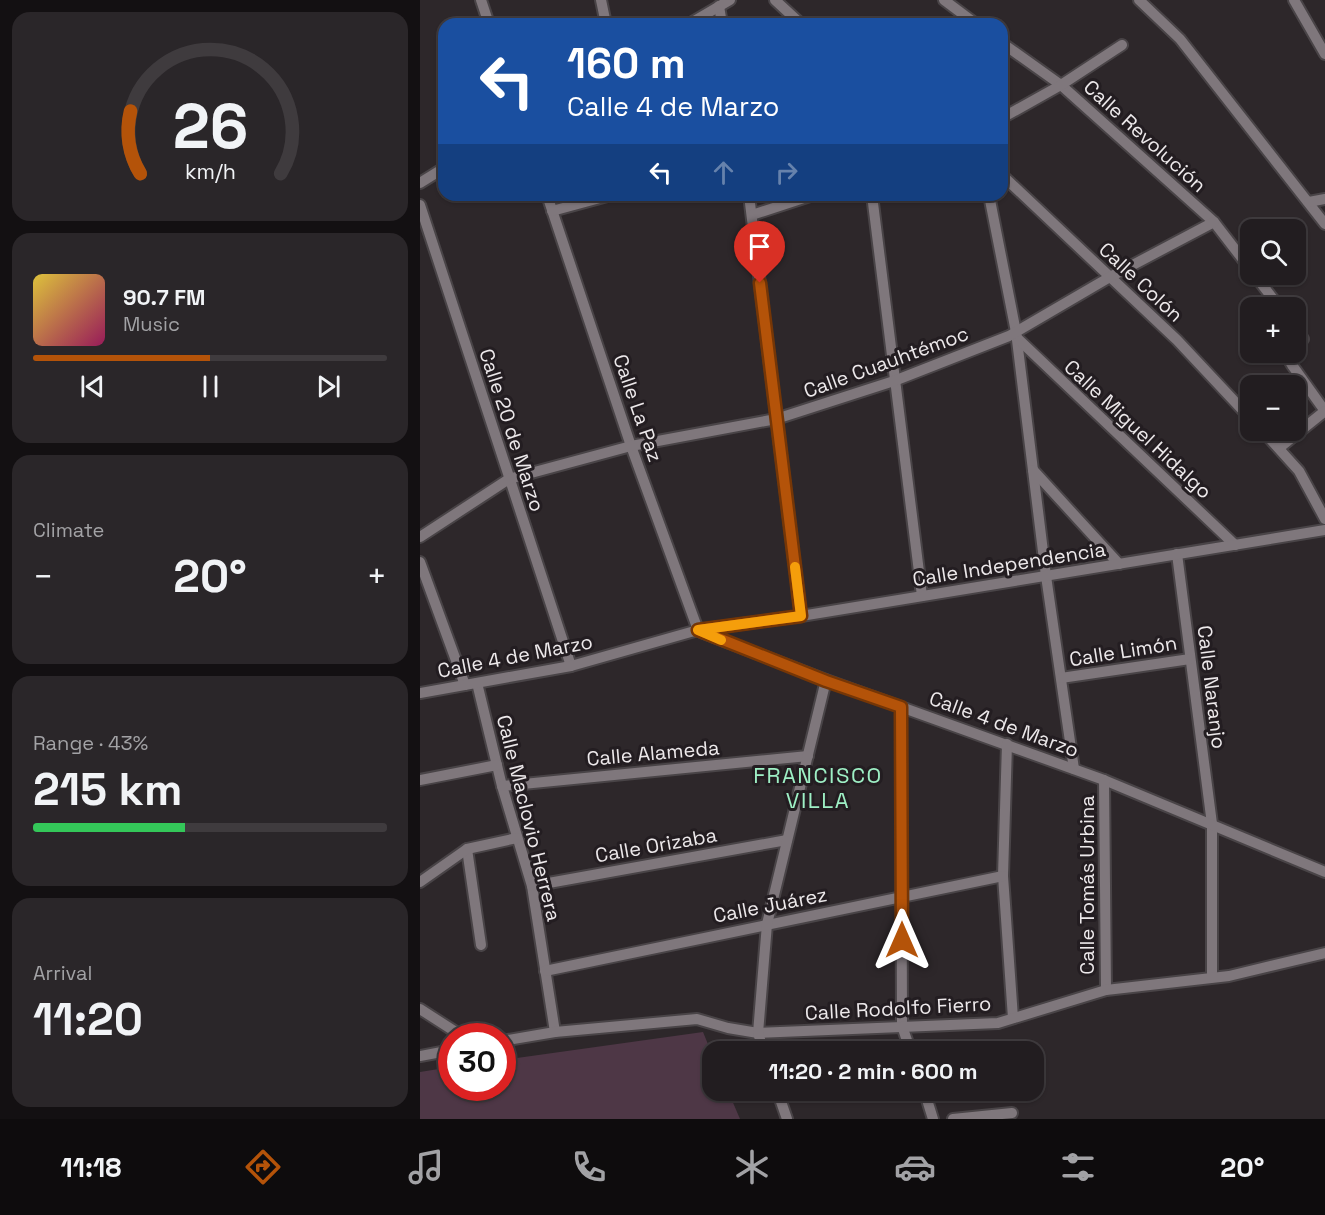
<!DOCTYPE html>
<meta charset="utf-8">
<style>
body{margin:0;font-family:"Space Grotesk",sans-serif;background:#2a2629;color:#f1f3f6;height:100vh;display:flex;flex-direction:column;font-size:22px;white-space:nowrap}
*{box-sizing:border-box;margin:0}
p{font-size:20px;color:#a2a2a5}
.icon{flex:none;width:33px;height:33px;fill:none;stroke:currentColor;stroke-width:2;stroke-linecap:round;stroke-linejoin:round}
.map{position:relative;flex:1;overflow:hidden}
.side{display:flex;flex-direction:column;gap:12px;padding:12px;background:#131012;width:420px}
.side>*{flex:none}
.top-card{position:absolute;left:18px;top:18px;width:570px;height:183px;border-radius:18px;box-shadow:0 2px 4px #0004,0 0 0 2px #3f3b3e;background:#1a4fa0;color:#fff;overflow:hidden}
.tools{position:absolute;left:820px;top:219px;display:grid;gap:12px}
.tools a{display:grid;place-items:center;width:66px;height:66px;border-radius:12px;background:#221d20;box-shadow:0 2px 4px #0004,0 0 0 2px #3f3b3e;font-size:30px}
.speed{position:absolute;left:18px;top:1023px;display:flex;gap:12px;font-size:30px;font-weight:700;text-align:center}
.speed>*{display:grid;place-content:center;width:78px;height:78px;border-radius:50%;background:#221d20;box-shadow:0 2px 4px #0004,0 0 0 2px #3f3b3e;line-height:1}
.speed .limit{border:9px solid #d22;background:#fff;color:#111}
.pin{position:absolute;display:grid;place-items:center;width:51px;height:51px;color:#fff;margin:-62px -26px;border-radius:50% 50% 50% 0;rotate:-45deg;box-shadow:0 0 6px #0007}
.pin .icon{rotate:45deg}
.me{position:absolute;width:66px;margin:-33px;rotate:0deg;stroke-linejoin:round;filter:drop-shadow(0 0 4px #0008)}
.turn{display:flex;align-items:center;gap:21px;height:126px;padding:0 30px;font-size:27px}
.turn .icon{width:78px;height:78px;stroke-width:2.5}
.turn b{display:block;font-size:42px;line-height:51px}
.lanes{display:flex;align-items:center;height:57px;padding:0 30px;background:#0003;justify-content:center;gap:30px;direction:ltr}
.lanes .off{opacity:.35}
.big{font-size:45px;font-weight:800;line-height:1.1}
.side .card{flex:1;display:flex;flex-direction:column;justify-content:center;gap:9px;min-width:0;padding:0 21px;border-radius:18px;background:#2a2629}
.side .dial{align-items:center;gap:0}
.dial svg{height:156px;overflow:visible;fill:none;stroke:#3f3b3e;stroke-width:7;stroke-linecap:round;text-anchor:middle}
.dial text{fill:#f1f3f6;stroke:none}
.song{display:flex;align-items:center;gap:18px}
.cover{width:72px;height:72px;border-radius:9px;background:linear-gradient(135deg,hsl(50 70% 55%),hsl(330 70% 35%))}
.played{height:6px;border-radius:3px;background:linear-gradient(90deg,#b45309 50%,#3f3b3e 50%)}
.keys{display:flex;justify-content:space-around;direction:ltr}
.heat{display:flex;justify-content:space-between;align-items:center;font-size:33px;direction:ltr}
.charge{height:9px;border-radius:4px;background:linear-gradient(90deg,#34c759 43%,#3f3b3e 0)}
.trip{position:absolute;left:282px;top:1041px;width:342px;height:60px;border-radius:18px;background:#221d20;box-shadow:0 2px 4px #0004,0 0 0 2px #3f3b3e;font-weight:800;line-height:60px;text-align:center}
.dock{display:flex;height:96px;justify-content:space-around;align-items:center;background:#0e0c0d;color:#a2a2a5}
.dock .icon{width:42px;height:42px}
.dock .on{color:#b45309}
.dock b{font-size:27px;color:#f1f3f6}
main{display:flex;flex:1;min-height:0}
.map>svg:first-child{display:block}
.green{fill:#4e3746}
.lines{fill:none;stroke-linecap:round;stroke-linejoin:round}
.minor-casing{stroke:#494447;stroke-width:14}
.minor{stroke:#7f777c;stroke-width:10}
.route-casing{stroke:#753606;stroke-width:15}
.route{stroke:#b45309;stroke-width:10}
.slow{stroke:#f59e0b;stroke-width:10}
.labels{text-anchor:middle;stroke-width:6;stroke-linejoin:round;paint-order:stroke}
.street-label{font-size:20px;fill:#ede9eb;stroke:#231d21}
.quarter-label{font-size:22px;letter-spacing:1.5px;fill:#9ef0c5;stroke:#231d21}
</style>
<main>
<section class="side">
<div class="card dial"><svg viewBox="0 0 100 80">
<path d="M14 69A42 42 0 1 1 86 69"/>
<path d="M14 69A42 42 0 0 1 9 37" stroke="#b45309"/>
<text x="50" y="56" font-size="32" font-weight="700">26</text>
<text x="50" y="72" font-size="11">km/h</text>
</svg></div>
<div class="card">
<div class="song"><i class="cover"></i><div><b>90.7 FM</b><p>Music</p></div></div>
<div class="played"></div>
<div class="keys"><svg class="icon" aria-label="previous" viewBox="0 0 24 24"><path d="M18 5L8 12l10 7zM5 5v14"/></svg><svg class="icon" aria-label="pause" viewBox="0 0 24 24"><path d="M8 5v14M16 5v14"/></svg><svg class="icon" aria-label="next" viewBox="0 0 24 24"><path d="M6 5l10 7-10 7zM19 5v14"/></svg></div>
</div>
<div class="card"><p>Climate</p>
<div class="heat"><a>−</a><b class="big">20°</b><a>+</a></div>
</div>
<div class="card"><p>Range · 43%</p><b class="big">215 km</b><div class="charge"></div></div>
<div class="card"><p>Arrival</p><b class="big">11:20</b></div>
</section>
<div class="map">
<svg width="905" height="1119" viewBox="0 0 905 1119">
<rect width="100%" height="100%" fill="#2d272a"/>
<!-- green -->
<path class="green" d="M283,1032L292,1054V1090L308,1091L320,1119H0V1072L31,1067L32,1088H82L83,1060Z"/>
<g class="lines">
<!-- minor casing -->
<g class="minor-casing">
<g id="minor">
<path d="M61,0L69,24"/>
<path d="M181,0L186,24"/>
<path d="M355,0L381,24"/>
<path d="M524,0L556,24"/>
<path d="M719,0L760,39L905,224"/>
<path d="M874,0L905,54"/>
<path d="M299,6L302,24"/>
<path d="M269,24L310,0"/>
<path d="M582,43L641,85L794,222L831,270"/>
<path d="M582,118L641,85L702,45"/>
<path d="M582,175L757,340L831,419"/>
<path d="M0,183L24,168"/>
<path d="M127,195L211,446L278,630"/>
<path d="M329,195L381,616"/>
<path d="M452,195L502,596"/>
<path d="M569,195L596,332L626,576L654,769"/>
<path d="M889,202L905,199"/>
<path d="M0,205L151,666"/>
<path d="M132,211L191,195"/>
<path d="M332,215L393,195"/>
<path d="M834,274L860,308"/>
<path d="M876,328L883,339L876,348"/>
<path d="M597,338L815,545"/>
<path d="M872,352L869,360L872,365L905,411"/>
<path d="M842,430L879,471L905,519"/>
<path d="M859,448L905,411"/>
<path d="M613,470L699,564"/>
<path d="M0,537L89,479L211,446L356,419L474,381L589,336L690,277L794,222"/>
<path d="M757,554L792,824V977"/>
<path d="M0,562L45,685"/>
<path d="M281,632L406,680L684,780L905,872"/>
<path d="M641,678L770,659"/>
<path d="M57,683L82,786L112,886L135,1032"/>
<path d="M0,693L151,666L278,630L381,616L905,530"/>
<path d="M481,707L482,1026L491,1052"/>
<path d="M587,744L583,876L593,1018"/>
<path d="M0,780L77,765"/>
<path d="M684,780L686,990"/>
<path d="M82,786L388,756"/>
<path d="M47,849L61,945"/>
<path d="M0,882L47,849L97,838"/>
<path d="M112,886L367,840"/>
<path d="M125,971L583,876"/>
<path d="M0,1009L42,1036"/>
<path d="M82,1041L135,1032L277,1019L308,1028L338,1033L578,1023L686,990L809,976L905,953"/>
<path d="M344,1052L338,1033L347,924L406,680"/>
<path d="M0,1056L32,1050"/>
<path d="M357,1090L367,1119"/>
<path d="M504,1090L513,1119"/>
<path d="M533,1119L592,1113"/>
</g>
</g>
<!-- minor -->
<use href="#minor" class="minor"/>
</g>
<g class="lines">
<!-- route casing -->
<g class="route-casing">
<path id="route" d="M340,283L381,616L278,630L406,681L481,707L482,940"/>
</g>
<!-- route -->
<use href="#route" class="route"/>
<!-- slow -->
<path class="slow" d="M301,640L278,630L381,616L375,567"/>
</g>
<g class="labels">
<!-- street labels -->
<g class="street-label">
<text transform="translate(725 136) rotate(42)" y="7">Calle Revolución</text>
<text transform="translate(721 282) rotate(43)" y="7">Calle Colón</text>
<text transform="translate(466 362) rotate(-20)" y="7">Calle Cuauhtémoc</text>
<text transform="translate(218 408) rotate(71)" y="7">Calle La Paz</text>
<text transform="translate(718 429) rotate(43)" y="7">Calle Miguel Hidalgo</text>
<text transform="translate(92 430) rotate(72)" y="7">Calle 20 de Marzo</text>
<text transform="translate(589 564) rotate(-9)" y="7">Calle Independencia</text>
<text transform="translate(703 651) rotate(-9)" y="7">Calle Limón</text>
<text transform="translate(95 656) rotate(-11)" y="7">Calle 4 de Marzo</text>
<text transform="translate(792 687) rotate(83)" y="7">Calle Naranjo</text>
<text transform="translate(584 724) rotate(20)" y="7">Calle 4 de Marzo</text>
<text transform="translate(233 753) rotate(-5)" y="7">Calle Alameda</text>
<text transform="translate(109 818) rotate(76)" y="7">Calle Maclovio Herrera</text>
<text transform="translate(236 845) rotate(-10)" y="7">Calle Orizaba</text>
<text transform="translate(667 885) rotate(-90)" y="7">Calle Tomás Urbina</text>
<text transform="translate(350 905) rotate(-11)" y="7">Calle Juárez</text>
<text transform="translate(478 1008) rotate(-3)" y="7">Calle Rodolfo Fierro</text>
</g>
<!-- quarter labels -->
<g class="quarter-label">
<text x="398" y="783">FRANCISCO<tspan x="398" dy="25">VILLA</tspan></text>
</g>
</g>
</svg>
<div class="tools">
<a><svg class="icon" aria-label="search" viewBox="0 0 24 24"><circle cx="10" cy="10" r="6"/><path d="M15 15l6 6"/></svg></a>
<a>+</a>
<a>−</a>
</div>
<div class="speed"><div class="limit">30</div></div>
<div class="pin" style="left:340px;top:283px;background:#d93025"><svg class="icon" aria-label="arrive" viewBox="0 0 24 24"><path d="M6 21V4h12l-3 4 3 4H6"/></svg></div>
<svg class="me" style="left:482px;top:940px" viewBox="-20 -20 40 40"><path d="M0-17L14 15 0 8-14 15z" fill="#b45309" stroke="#fff" stroke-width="4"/></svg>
<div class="trip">11:20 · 2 min · 600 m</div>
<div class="top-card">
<div class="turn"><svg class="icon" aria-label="left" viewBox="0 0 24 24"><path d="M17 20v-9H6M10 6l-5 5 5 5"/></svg><div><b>160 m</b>Calle 4 de Marzo</div></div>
<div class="lanes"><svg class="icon" aria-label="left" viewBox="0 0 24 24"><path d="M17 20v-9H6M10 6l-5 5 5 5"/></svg><svg class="icon off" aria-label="ahead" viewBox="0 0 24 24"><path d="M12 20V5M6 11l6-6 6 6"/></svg><svg class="icon off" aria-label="right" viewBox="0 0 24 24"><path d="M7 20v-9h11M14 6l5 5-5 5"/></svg></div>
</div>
</div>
</main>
<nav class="dock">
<b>11:18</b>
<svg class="icon on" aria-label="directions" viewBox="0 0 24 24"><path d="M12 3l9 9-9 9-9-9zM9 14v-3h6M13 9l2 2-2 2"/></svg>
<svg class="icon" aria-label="music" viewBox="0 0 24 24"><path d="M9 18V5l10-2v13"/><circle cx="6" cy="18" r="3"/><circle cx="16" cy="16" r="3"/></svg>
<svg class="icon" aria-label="phone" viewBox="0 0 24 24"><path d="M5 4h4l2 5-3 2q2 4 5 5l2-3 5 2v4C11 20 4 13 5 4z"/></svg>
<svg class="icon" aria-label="climate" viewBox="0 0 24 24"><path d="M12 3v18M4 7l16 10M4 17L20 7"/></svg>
<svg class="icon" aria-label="car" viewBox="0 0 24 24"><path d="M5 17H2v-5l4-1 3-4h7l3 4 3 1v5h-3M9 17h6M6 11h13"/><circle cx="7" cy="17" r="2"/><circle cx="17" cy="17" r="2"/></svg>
<svg class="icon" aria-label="filters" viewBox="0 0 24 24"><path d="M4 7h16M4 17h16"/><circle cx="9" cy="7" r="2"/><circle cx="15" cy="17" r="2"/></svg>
<b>20°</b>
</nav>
